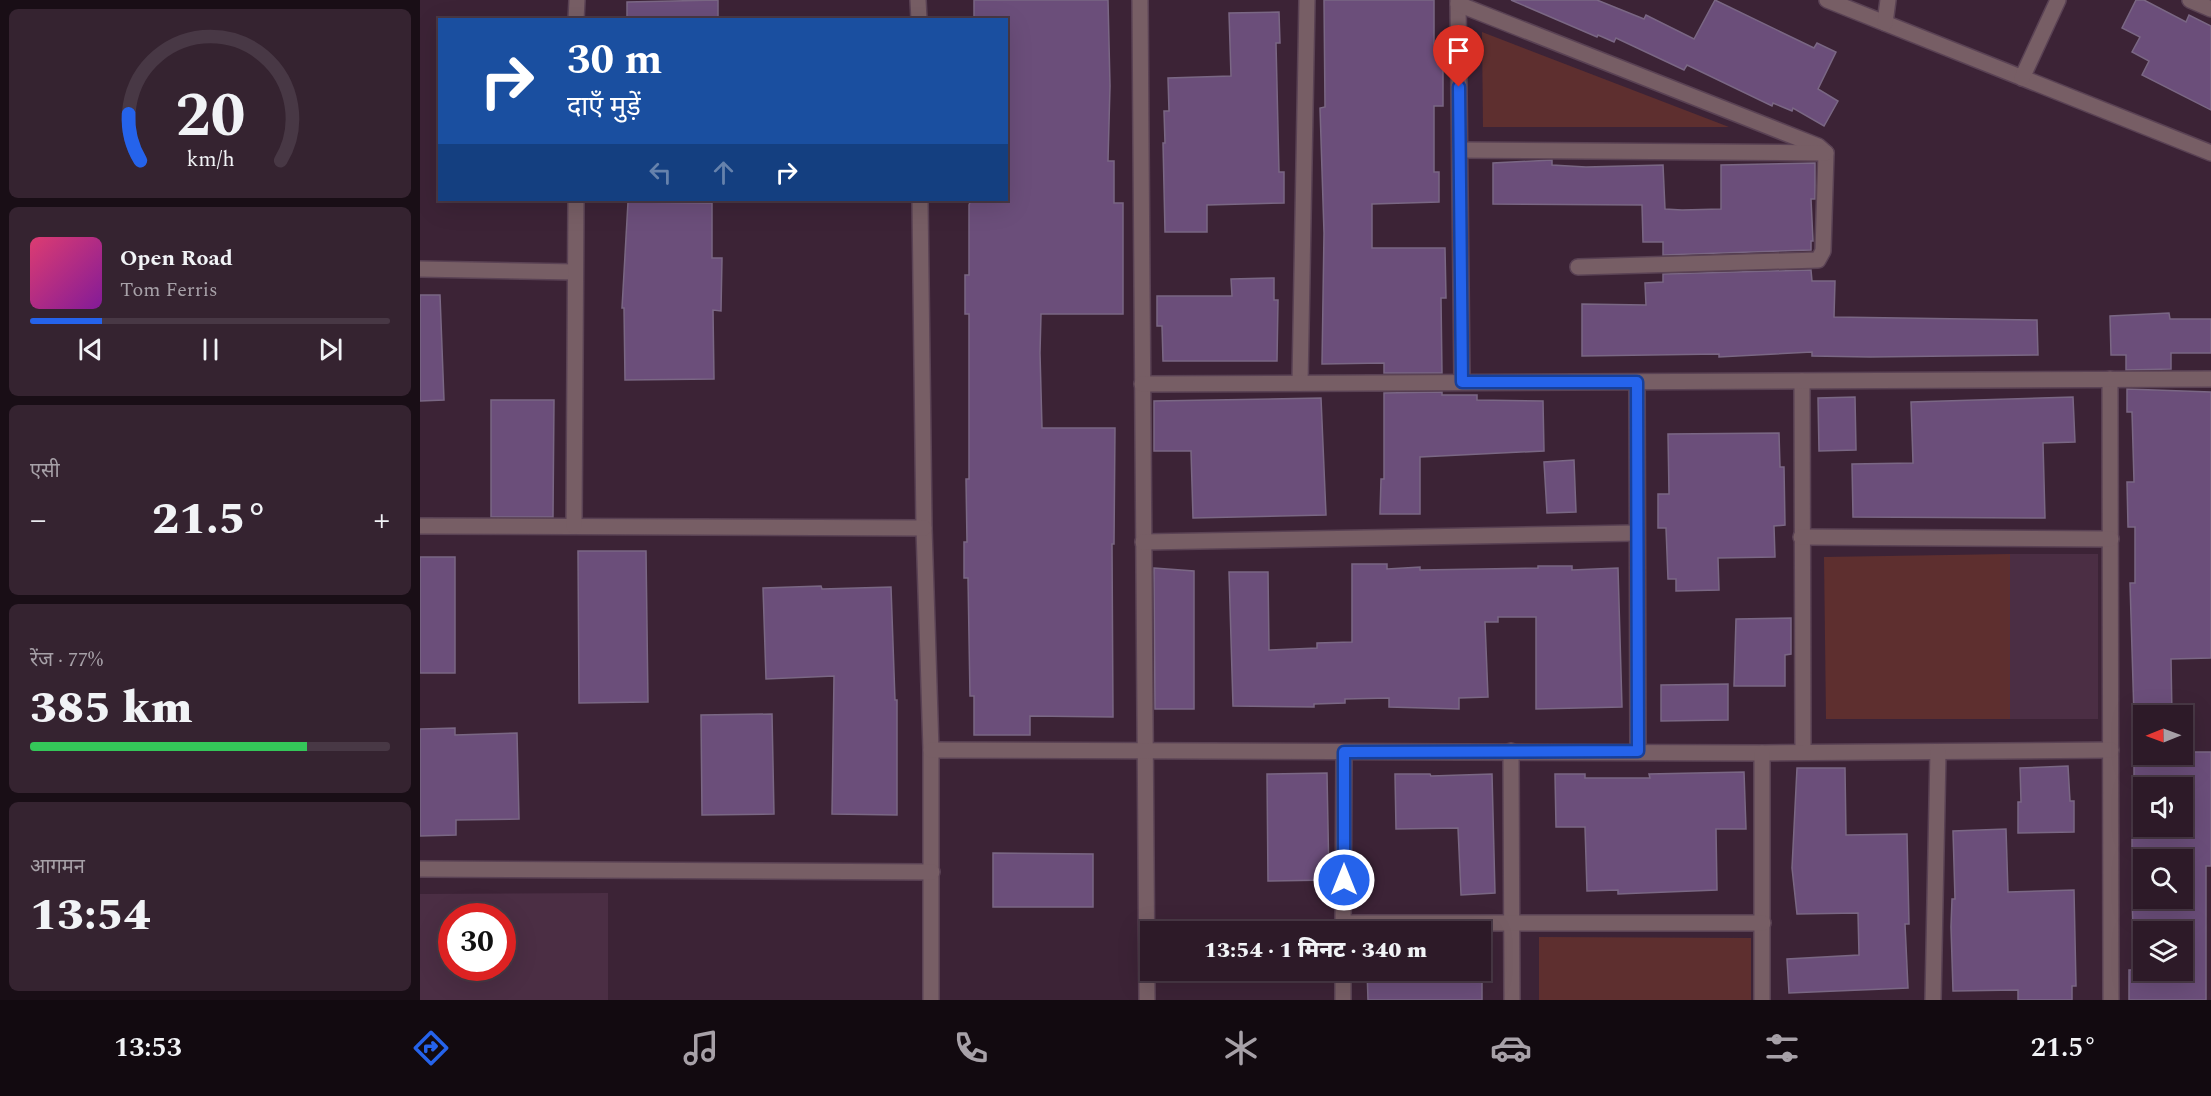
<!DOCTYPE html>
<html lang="hi">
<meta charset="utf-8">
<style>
body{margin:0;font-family:Spectral,"Noto Sans Devanagari",serif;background:#352330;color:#f1f3f6;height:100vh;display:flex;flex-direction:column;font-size:22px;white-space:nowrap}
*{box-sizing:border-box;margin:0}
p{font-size:20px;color:#a7a1a8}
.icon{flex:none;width:33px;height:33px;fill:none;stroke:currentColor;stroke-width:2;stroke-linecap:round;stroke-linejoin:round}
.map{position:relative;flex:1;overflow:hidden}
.side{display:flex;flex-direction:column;gap:9px;padding:9px;background:#190e16;width:420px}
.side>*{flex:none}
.top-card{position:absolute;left:18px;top:18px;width:570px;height:183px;border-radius:0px;box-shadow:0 6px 24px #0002,0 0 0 2px #483845;background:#1a4fa0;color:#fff;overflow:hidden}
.needle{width:39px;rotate:269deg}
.controls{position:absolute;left:1713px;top:705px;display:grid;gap:12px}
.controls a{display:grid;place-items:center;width:60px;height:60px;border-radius:0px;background:#2d1a28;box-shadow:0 6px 24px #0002,0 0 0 2px #483845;font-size:30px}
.speed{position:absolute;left:18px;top:903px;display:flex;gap:12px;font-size:30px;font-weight:700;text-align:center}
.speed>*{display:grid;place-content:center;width:78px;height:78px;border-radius:50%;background:#2d1a28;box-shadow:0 6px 24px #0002,0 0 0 2px #483845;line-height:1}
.speed .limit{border:9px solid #d22;background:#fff;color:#111}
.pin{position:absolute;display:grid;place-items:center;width:51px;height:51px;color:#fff;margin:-62px -26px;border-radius:50% 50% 50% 0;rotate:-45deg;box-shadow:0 0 6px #0007}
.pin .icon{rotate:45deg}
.me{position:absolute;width:66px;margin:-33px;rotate:0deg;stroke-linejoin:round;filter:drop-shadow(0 0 4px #0008)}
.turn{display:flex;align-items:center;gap:21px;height:126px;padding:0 30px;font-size:27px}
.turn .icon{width:78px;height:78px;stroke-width:2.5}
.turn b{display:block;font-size:42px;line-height:51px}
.lanes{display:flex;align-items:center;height:57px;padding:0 30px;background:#0003;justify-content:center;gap:30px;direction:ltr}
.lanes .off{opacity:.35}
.big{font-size:45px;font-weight:800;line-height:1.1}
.side .card{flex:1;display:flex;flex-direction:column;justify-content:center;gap:9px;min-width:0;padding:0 21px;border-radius:9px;background:#352330}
.side .dial{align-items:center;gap:0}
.dial svg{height:156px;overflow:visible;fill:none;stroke:#483845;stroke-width:7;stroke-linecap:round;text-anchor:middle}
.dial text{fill:#f1f3f6;stroke:none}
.song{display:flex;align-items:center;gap:18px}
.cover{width:72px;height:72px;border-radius:9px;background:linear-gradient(135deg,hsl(340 70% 55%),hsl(290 70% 35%))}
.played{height:6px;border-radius:3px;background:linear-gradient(90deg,#2563eb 20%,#483845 20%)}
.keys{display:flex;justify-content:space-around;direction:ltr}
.heat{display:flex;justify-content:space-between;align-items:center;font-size:33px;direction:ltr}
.charge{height:9px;border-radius:4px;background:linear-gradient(90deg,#34c759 77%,#483845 0)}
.trip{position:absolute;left:720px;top:921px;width:351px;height:60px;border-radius:0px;background:#2d1a28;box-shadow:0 6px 24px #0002,0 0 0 2px #483845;font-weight:800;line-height:60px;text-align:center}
.dock{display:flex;height:96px;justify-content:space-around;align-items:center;background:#120a10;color:#a7a1a8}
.dock .icon{width:42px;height:42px}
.dock .selected{color:#2563eb}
.dock b{font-size:27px;color:#f1f3f6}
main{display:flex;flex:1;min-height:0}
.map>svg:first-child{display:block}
.built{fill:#4b2e44;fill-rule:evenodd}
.green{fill:#5e2f2f}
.building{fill:#6b4e7a;stroke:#7a6784;stroke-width:1.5}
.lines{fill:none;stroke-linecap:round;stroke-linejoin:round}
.minor-casing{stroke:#5a4254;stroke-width:18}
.minor{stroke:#775e65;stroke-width:15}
.route-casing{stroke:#184099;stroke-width:15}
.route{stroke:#2563eb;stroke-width:10}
</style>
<main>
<section class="side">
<div class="card dial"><svg viewBox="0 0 100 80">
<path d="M14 69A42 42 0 1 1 86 69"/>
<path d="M14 69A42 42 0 0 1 8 45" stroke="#2563eb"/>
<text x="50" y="56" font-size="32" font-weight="700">20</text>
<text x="50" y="72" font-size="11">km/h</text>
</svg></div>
<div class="card">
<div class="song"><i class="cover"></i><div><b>Open Road</b><p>Tom Ferris</p></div></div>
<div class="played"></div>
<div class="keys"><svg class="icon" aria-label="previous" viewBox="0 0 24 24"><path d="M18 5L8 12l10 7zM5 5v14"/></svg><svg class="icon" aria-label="pause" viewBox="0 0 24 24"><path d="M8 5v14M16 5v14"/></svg><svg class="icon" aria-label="next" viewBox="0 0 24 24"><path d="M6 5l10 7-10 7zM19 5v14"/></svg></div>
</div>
<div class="card"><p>एसी</p>
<div class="heat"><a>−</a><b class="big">21.5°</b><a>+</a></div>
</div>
<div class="card"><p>रेंज · 77%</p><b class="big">385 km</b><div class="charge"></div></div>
<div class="card"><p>आगमन</p><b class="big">13:54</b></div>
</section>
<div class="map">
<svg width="1791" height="1000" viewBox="0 0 1791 1000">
<rect width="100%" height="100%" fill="#3c2336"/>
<!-- built -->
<g class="built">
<rect x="1590" y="554" width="88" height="165"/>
<path d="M188,893V1000H0V894ZM32,916H82V968H32Z"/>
</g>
<!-- green -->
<g class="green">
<path d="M1062,32L1309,127H1063Z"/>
<path d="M1590,554V719H1406L1404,557Z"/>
<path d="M1119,937L1331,938V1000H1119Z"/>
</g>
<!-- building -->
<g class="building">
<path d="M298,0V20H207V2Z"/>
<path d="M554,0H688L690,86L688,161H694V203H703V314H621L620,353L622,428H695L694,544H692L693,717L610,716V735H554V696H550L548,578H544V542H547L546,479H549V314H545V275H549V205L551,200H586V20H554Z"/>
<path d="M904,0H1014V44H1023V106H1014V172H1019V202L952,204V248H1025L1026,298H1021L1022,373H964V363L902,364L904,233L900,108L905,107Z"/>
<path d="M1091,0H1177L1224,19L1226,15L1274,39L1295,0L1394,48L1397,43L1416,52L1398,89L1418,101L1404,126L1373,108L1372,111L1353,103L1352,106L1267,65L1264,70L1196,38L1194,42L1178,35L1177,37Z"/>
<path d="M1716,0H1724L1766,22L1769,15L1791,26V110L1722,75L1729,61L1712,52L1720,37L1702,28Z"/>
<path d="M859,12L860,43H856L859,172H864V203L787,205V232H745L743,143H745L744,111H749L748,78L811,76L809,13Z"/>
<path d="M1132,160V165L1166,167L1243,165L1245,209L1262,210L1301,209V165L1395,163V199H1391L1393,241H1391V250L1243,255V242H1223L1222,205L1073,204V163Z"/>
<path d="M208,202L292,203V258H302L301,311L293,310L294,379L205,380L204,308H202Z"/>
<path d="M1391,270L1392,281H1415L1414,317L1617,320L1618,355L1450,357L1392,356V352L1299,357V354L1162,356V304L1226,305L1225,283L1243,282V274Z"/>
<path d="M854,278V300H858L857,361H743L742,326H737V296H812L811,279Z"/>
<path d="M0,295H20L24,400L0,401Z"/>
<path d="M1749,313L1750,319H1791V353H1751V369L1706,370V355H1691L1690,316Z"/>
<path d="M1707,389L1791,392V658L1751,659L1752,716H1714L1710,583H1715V527H1708L1707,482H1714L1712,412H1707Z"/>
<path d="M1022,392V395H1057V400L1123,401L1124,451L1000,457V514H960L961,479H964V393Z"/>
<path d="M1435,397L1436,450L1399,451L1398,398Z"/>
<path d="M1653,397L1655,442L1623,443L1625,518L1433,517L1432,464L1493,463L1491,402Z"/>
<path d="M901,398L906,515L773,518L771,451H734V401Z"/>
<path d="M71,400H134L133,517H71Z"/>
<path d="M1359,433L1360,467H1364L1365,525L1354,526L1355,557L1298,558L1299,590L1256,591V579H1248L1246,528H1238V494H1249L1248,434Z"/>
<path d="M1154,460L1156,512L1127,513L1124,462Z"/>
<path d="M158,551H226L228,702L159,703Z"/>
<rect x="0" y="557" width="35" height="116"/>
<path d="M932,564H967V569L1000,567V570L1118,568V566H1152V570L1198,568L1202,707L1116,709V617H1078V622H1065L1068,697L1039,698V709L969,707V698L925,699V703L894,704V707L813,706L809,572H848L849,650L897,648V643L932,642Z"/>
<path d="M734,568L774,571V709H735Z"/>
<path d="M401,586L402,589L471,587L475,700H477V815L412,814L414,676L346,679L343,588Z"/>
<path d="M1371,618V654L1365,655V686H1314L1316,619Z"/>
<path d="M1308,684V720L1241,721V685Z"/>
<path d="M352,714L354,814L282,815L281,715Z"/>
<path d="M35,728V735L97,733L99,819L36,820V835L0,836V729Z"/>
<path d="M1762,752H1791V866H1786V1000H1709V970H1762V932H1713L1712,898H1762V860H1712V836L1714,826H1762V788H1714V754H1762Z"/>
<path d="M1648,766L1650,801H1654V832L1598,833V802H1601L1600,768Z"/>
<path d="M1377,768H1425L1426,835L1487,834L1489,924H1485L1488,988L1369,993L1367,959L1439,955L1438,913L1377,914L1372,868Z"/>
<path d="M1324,772L1326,829H1296L1297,890L1198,894V890L1167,891L1165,827H1136L1135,774H1165V778H1230L1229,774Z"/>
<path d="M907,773L909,880L848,881L847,774Z"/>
<path d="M975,774H1010L1011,776L1072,774L1075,893L1041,895L1038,828L976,829Z"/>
<path d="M1586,829L1588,892L1654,890L1656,986H1652V1000H1598V990L1533,991L1531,927L1532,899H1535L1533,831Z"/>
<path d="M573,853L673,854V907H573Z"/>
<path d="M947,970H1062V1000H948Z"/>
</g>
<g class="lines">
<!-- minor casing -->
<g class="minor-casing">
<g id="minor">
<path d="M498,0L499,20"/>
<path d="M720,0L727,1000"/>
<path d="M1038,0L1042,382"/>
<path d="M1407,0L1791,153"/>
<path d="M1770,0L1791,9"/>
<path d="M1038,4L1398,146L1406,153L1403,251L1398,260L1158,267"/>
<path d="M156,20L157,0"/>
<path d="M1465,23L1468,0"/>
<path d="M1602,78L1638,0"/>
<path d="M1040,150L1406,153"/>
<path d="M500,200L504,528L511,750V1000"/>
<path d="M0,269L155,272"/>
<path d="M1690,379L1691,1000"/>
<path d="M1382,381L1383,752"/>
<path d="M1217,382L1218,751"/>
<path d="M880,383L887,0"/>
<path d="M722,384L1791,379"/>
<path d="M0,526L504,528"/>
<path d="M154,526L156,200"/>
<path d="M1381,537L1691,539"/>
<path d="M723,542L1216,533"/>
<path d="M511,750L1342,753L1691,750"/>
<path d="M1091,751L1092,1000"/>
<path d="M1342,753V1000"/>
<path d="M0,869L512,872"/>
<path d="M923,923H1343"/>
<path d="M923,932L924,752"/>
<path d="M923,1000V970"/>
<path d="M1513,1000L1518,752"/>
</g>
</g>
<!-- minor -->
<use href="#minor" class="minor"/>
</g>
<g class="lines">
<!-- route casing -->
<g class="route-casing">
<path id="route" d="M924,880V752L1218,751L1217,382H1042L1039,87"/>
</g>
<!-- route -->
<use href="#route" class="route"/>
</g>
</svg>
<div class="controls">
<a><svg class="needle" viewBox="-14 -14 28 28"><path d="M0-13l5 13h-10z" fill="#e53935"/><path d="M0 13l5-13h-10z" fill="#a7a1a8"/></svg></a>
<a><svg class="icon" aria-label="sound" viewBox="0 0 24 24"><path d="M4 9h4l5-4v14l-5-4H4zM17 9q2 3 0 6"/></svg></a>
<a><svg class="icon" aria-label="search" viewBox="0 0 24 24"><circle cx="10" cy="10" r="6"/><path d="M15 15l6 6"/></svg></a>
<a><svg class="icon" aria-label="layers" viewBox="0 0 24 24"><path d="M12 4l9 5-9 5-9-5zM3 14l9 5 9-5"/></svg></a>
</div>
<div class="speed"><div class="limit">30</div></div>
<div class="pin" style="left:1039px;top:87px;background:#d93025"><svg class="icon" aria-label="arrive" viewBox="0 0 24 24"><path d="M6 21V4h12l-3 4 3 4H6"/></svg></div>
<svg class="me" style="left:924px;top:880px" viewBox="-20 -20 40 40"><circle r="17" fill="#2563eb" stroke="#fff" stroke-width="3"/><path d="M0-11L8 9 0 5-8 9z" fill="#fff"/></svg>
<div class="trip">13:54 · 1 मिनट · 340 m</div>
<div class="top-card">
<div class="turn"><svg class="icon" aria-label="right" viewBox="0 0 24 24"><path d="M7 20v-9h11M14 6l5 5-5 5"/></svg><div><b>30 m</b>दाएँ मुड़ें</div></div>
<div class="lanes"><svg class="icon off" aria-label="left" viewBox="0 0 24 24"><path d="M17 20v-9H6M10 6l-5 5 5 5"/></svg><svg class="icon off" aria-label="ahead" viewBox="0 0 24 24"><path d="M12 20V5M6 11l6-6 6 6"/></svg><svg class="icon" aria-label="right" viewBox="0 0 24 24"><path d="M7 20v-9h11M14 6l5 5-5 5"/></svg></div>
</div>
</div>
</main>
<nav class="dock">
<b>13:53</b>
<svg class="icon selected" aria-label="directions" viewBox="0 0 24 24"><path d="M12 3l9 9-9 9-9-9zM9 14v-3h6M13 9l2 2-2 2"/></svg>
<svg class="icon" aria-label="music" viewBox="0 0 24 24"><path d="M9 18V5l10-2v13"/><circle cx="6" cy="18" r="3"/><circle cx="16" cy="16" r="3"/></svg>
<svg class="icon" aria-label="phone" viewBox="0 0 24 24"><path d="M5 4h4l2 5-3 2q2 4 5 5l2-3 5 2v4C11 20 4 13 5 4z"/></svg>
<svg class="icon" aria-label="climate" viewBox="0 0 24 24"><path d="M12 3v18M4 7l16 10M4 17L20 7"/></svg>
<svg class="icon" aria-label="car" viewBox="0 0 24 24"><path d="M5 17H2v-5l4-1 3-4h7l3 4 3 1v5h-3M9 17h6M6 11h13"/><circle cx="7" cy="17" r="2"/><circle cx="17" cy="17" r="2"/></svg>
<svg class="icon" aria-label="filters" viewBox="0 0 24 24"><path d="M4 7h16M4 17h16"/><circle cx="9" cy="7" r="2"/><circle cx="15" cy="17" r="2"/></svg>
<b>21.5°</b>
</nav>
